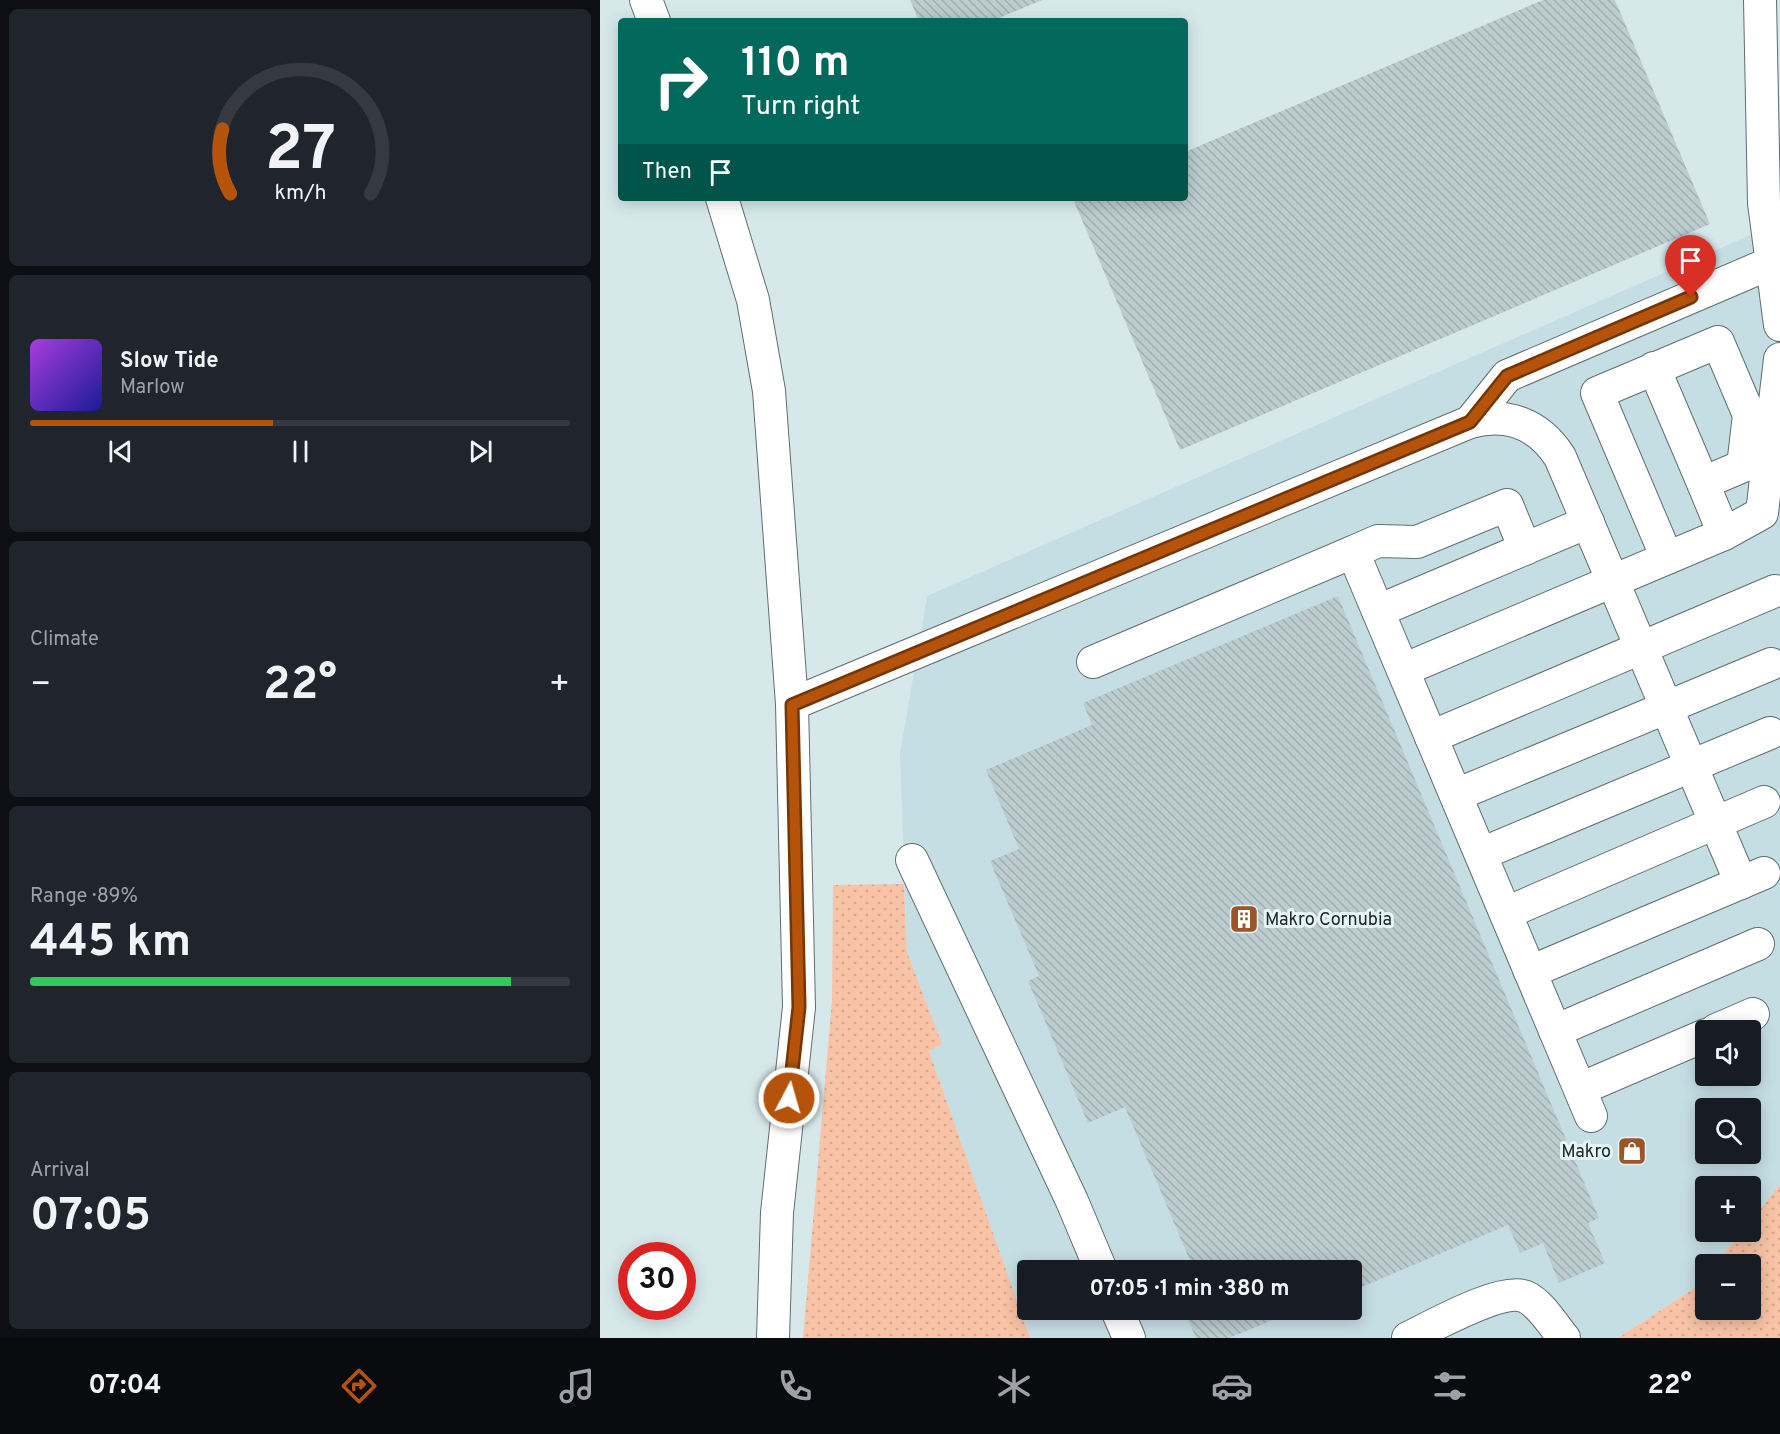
<!DOCTYPE html>
<meta charset="utf-8">
<style>
body{margin:0;font-family:Overpass,sans-serif;background:#20242c;color:#f1f3f6;height:100vh;display:flex;flex-direction:column;font-size:22px;white-space:nowrap}
*{box-sizing:border-box;margin:0}
p{font-size:20px;color:#9ea1a6}
.icon{flex:none;width:33px;height:33px;fill:none;stroke:currentColor;stroke-width:2;stroke-linecap:round;stroke-linejoin:round}
.map{position:relative;flex:1;overflow:hidden}
.sheet{display:flex;flex-direction:column;gap:9px;padding:9px;background:#0d0f14;width:600px}
.sheet>*{flex:none}
.guide{position:absolute;left:18px;top:18px;width:570px;height:183px;border-radius:6px;box-shadow:0 3px 15px #0003;background:#00695c;color:#fff;overflow:hidden}
.fabs{position:absolute;left:1095px;top:1020px;display:grid;gap:12px}
.fabs a{display:grid;place-items:center;width:66px;height:66px;border-radius:6px;background:#171b24;box-shadow:0 3px 15px #0003;font-size:30px}
.speed{position:absolute;left:18px;top:1242px;display:flex;gap:12px;font-size:30px;font-weight:700;text-align:center}
.speed>*{display:grid;place-content:center;width:78px;height:78px;border-radius:50%;background:#171b24;box-shadow:0 3px 15px #0003;line-height:1}
.speed .limit{border:9px solid #d22;background:#fff;color:#111}
.pin{position:absolute;display:grid;place-items:center;width:51px;height:51px;color:#fff;margin:-62px -26px;border-radius:50% 50% 50% 0;rotate:-45deg;box-shadow:0 0 6px #0007}
.pin .icon{rotate:45deg}
.me{position:absolute;width:66px;margin:-33px;rotate:6deg;stroke-linejoin:round;filter:drop-shadow(0 0 4px #0008)}
.turn{display:flex;align-items:center;gap:21px;height:126px;padding:0 24px;font-size:27px}
.turn .icon{width:78px;height:78px;stroke-width:2.5}
.turn b{display:block;font-size:42px;line-height:51px}
.then{display:flex;align-items:center;height:57px;padding:0 24px;background:#0003;gap:12px;font-size:22px}
.big{font-size:45px;font-weight:700;line-height:1.1}
.sheet .card{flex:1;display:flex;flex-direction:column;justify-content:center;gap:9px;min-width:0;padding:0 21px;border-radius:9px;background:#20242c}
.sheet .dial{align-items:center;gap:0}
.dial svg{height:156px;overflow:visible;fill:none;stroke:#363941;stroke-width:7;stroke-linecap:round;text-anchor:middle}
.dial text{fill:#f1f3f6;stroke:none}
.song{display:flex;align-items:center;gap:18px}
.cover{width:72px;height:72px;border-radius:9px;background:linear-gradient(135deg,hsl(280 70% 55%),hsl(240 70% 35%))}
.played{height:6px;border-radius:3px;background:linear-gradient(90deg,#b45309 45%,#363941 45%)}
.keys{display:flex;justify-content:space-around;direction:ltr}
.heat{display:flex;justify-content:space-between;align-items:center;font-size:33px;direction:ltr}
.charge{height:9px;border-radius:4px;background:linear-gradient(90deg,#34c759 89%,#363941 0)}
.trip{position:absolute;left:417px;top:1260px;width:345px;height:60px;border-radius:6px;background:#171b24;box-shadow:0 3px 15px #0003;font-weight:700;line-height:60px;text-align:center}
.tab-bar{display:flex;height:96px;justify-content:space-around;align-items:center;background:#090b0e;color:#9ea1a6}
.tab-bar .icon{width:42px;height:42px}
.tab-bar .on{color:#b45309}
.tab-bar b{font-size:27px;color:#f1f3f6}
main{display:flex;flex:1;min-height:0}
.map>svg:first-child{display:block}
.built{fill:#c5dee4;fill-rule:evenodd}
.grass{fill:url(#grass-dots)}
.building{fill:url(#building-back-hatch)}
.lines{fill:none;stroke-linecap:round;stroke-linejoin:round}
.minor-casing{stroke:#5f6e71;stroke-width:34}
.minor{stroke:#fff;stroke-width:32}
.route-casing{stroke:#753606;stroke-width:15}
.route{stroke:#b45309;stroke-width:10}
.labels{text-anchor:middle;stroke-width:6;stroke-linejoin:round;paint-order:stroke}
.poi-label{font-size:18px;fill:#22282a;stroke:#e4f5f8;text-anchor:start}
</style>
<main>
<section class="sheet">
<div class="card dial"><svg viewBox="0 0 100 80">
<path d="M14 69A42 42 0 1 1 86 69"/>
<path d="M14 69A42 42 0 0 1 10 36" stroke="#b45309"/>
<text x="50" y="56" font-size="32" font-weight="700">27</text>
<text x="50" y="72" font-size="11">km/h</text>
</svg></div>
<div class="card">
<div class="song"><i class="cover"></i><div><b>Slow Tide</b><p>Marlow</p></div></div>
<div class="played"></div>
<div class="keys"><svg class="icon" aria-label="previous" viewBox="0 0 24 24"><path d="M18 5L8 12l10 7zM5 5v14"/></svg><svg class="icon" aria-label="pause" viewBox="0 0 24 24"><path d="M8 5v14M16 5v14"/></svg><svg class="icon" aria-label="next" viewBox="0 0 24 24"><path d="M6 5l10 7-10 7zM19 5v14"/></svg></div>
</div>
<div class="card"><p>Climate</p>
<div class="heat"><a>−</a><b class="big">22°</b><a>+</a></div>
</div>
<div class="card"><p>Range · 89%</p><b class="big">445 km</b><div class="charge"></div></div>
<div class="card"><p>Arrival</p><b class="big">07:05</b></div>
</section>
<div class="map">
<svg width="1180" height="1338" viewBox="0 0 1180 1338">
<defs>
<pattern id="grass-dots" width="8" height="8" patternUnits="userSpaceOnUse" patternTransform="scale(1.5)"><rect width="8" height="8" fill="#f8c3a6"/><path d="M2 2h.1M6 6h.1" fill="none" stroke="#d4a88f" stroke-width="1.8" stroke-linecap="round"/></pattern>
<pattern id="building-back-hatch" width="6" height="6" patternUnits="userSpaceOnUse" patternTransform="scale(1.5)"><rect width="6" height="6" fill="#bccccf"/><path d="M-1 5l2 2M0 0l6 6M5-1l2 2" fill="none" stroke="#a1afb2"/></pattern>
</defs>
<rect width="100%" height="100%" fill="#d7e8eb"/>
<!-- built -->
<path class="built" d="M1180,222V1184L1151,1221L1150,1186H1106V1232H1142L1115,1264H1106L1105,1276L1099,1285L1018,1338H430L329,1051L342,1044L307,952L300,754L327,596ZM1106,1030H1150V1076H1106ZM1106,1108H1150V1154H1106ZM428,1270H752V1310H428Z"/>
<!-- grass -->
<g class="grass">
<path d="M304,884L307,952L342,1044L329,1051L430,1338H203L232,1000L233,885Z"/>
<path d="M1180,1184V1338H1018L1099,1285L1105,1276L1106,1310H1150V1264H1115L1142,1232H1150L1151,1221Z"/>
</g>
<!-- building -->
<g class="building">
<path d="M310,0H442L392,21H319Z"/>
<path d="M943,0H1015L1110,224L580,450L473,199L585,198V152Z"/>
<path d="M738,596L999,1218L988,1223L1005,1263L959,1283L943,1243L920,1253L908,1225L752,1291V1270H594L525,1107L488,1123L428,981L439,976L390,861L419,849L386,770L492,725L483,703Z"/>
<path d="M584,1310H697L629,1338H596Z"/>
</g>
<g class="lines">
<!-- minor casing -->
<g class="minor-casing">
<g id="minor">
<path d="M46,0L54,21"/>
<path d="M1160,0L1164,203L1180,325"/>
<path d="M122,198L153,300L169,391L192,704L199,1007L177,1213L173,1338"/>
<path d="M1054,368L1103,483"/>
<path d="M870,422L907,376L1173,262"/>
<path d="M753,552L778,541L817,542L907,505L925,549"/>
<path d="M1067,558L997,393L1118,342L1149,415L1143,466L1103,483L1124,534"/>
<path d="M778,611L988,522"/>
<path d="M493,662L753,552L991,1116"/>
<path d="M803,670L1124,534L1162,513L1180,359"/>
<path d="M192,704L870,422C907,412 939,424 960,457L1141,883"/>
<path d="M831,737L1175,591"/>
<path d="M856,795L1171,664"/>
<path d="M881,854L1170,733"/>
<path d="M312,860L472,1201L501,1270"/>
<path d="M906,913L1164,802"/>
<path d="M930,972L1164,873"/>
<path d="M1116,1030L1153,1014"/>
<path d="M955,1031L1158,944"/>
<path d="M980,1089L1106,1035"/>
<path d="M517,1310L529,1338"/>
<path d="M808,1338C831,1327 903,1286 926,1297C941,1304 953,1325 964,1338"/>
</g>
</g>
<!-- minor -->
<use href="#minor" class="minor"/>
</g>
<g class="lines">
<!-- route casing -->
<g class="route-casing">
<path id="route" d="M189,1098L199,1007L192,705L870,422L907,376L1091,297"/>
</g>
<!-- route -->
<use href="#route" class="route"/>
</g>
<!-- icons -->
<defs>
<g id="building-square" transform="scale(1.5)"><rect x="-9" y="-9" width="18" height="18" rx="4" fill="#9b552b" stroke="#e4f5f8"/><path d="M-4-6H4V6H1V3H-1V6H-4ZM-2.5-4.3h1.7v1.8h-1.7ZM.8-4.3h1.7v1.8H.8ZM-2.5-1h1.7V.8h-1.7ZM.8-1h1.7V.8H.8Z" fill="#fff"/></g>
<g id="shop-square" transform="scale(1.5)"><rect x="-9" y="-9" width="18" height="18" rx="4" fill="#9b552b" stroke="#e4f5f8"/><path d="M-5-2.5h2.3a2.7 3.5 0 0 1 5.4 0H5L5.5 6h-11ZM-1.5-2.5h3a1.5 2.3 0 0 0-3 0Z" fill="#fff"/></g>
</defs>
<g fill-rule="evenodd">
<use href="#building-square" x="644" y="919"/>
<use href="#shop-square" x="1032" y="1151"/>
</g>
<g class="labels">
<!-- poi labels -->
<g class="poi-label">
<text x="665" y="925">Makro Cornubia</text>
<text x="1011" y="1157" text-anchor="end">Makro</text>
</g>
</g>
</svg>
<div class="fabs">
<a><svg class="icon" aria-label="sound" viewBox="0 0 24 24"><path d="M4 9h4l5-4v14l-5-4H4zM17 9q2 3 0 6"/></svg></a>
<a><svg class="icon" aria-label="search" viewBox="0 0 24 24"><circle cx="10" cy="10" r="6"/><path d="M15 15l6 6"/></svg></a>
<a>+</a>
<a>−</a>
</div>
<div class="speed"><div class="limit">30</div></div>
<div class="pin" style="left:1091px;top:297px;background:#d93025"><svg class="icon" aria-label="arrive" viewBox="0 0 24 24"><path d="M6 21V4h12l-3 4 3 4H6"/></svg></div>
<svg class="me" style="left:189px;top:1098px" viewBox="-20 -20 40 40"><circle r="17" fill="#b45309" stroke="#fff" stroke-width="3"/><path d="M0-11L8 9 0 5-8 9z" fill="#fff"/></svg>
<div class="trip">07:05 · 1 min · 380 m</div>
<div class="guide">
<div class="turn"><svg class="icon" aria-label="right" viewBox="0 0 24 24"><path d="M7 20v-9h11M14 6l5 5-5 5"/></svg><div><b>110 m</b>Turn right</div></div>
<div class="then">Then<svg class="icon" aria-label="arrive" viewBox="0 0 24 24"><path d="M6 21V4h12l-3 4 3 4H6"/></svg></div>
</div>
</div>
</main>
<nav class="tab-bar">
<b>07:04</b>
<svg class="icon on" aria-label="directions" viewBox="0 0 24 24"><path d="M12 3l9 9-9 9-9-9zM9 14v-3h6M13 9l2 2-2 2"/></svg>
<svg class="icon" aria-label="music" viewBox="0 0 24 24"><path d="M9 18V5l10-2v13"/><circle cx="6" cy="18" r="3"/><circle cx="16" cy="16" r="3"/></svg>
<svg class="icon" aria-label="phone" viewBox="0 0 24 24"><path d="M5 4h4l2 5-3 2q2 4 5 5l2-3 5 2v4C11 20 4 13 5 4z"/></svg>
<svg class="icon" aria-label="climate" viewBox="0 0 24 24"><path d="M12 3v18M4 7l16 10M4 17L20 7"/></svg>
<svg class="icon" aria-label="car" viewBox="0 0 24 24"><path d="M5 17H2v-5l4-1 3-4h7l3 4 3 1v5h-3M9 17h6M6 11h13"/><circle cx="7" cy="17" r="2"/><circle cx="17" cy="17" r="2"/></svg>
<svg class="icon" aria-label="filters" viewBox="0 0 24 24"><path d="M4 7h16M4 17h16"/><circle cx="9" cy="7" r="2"/><circle cx="15" cy="17" r="2"/></svg>
<b>22°</b>
</nav>
